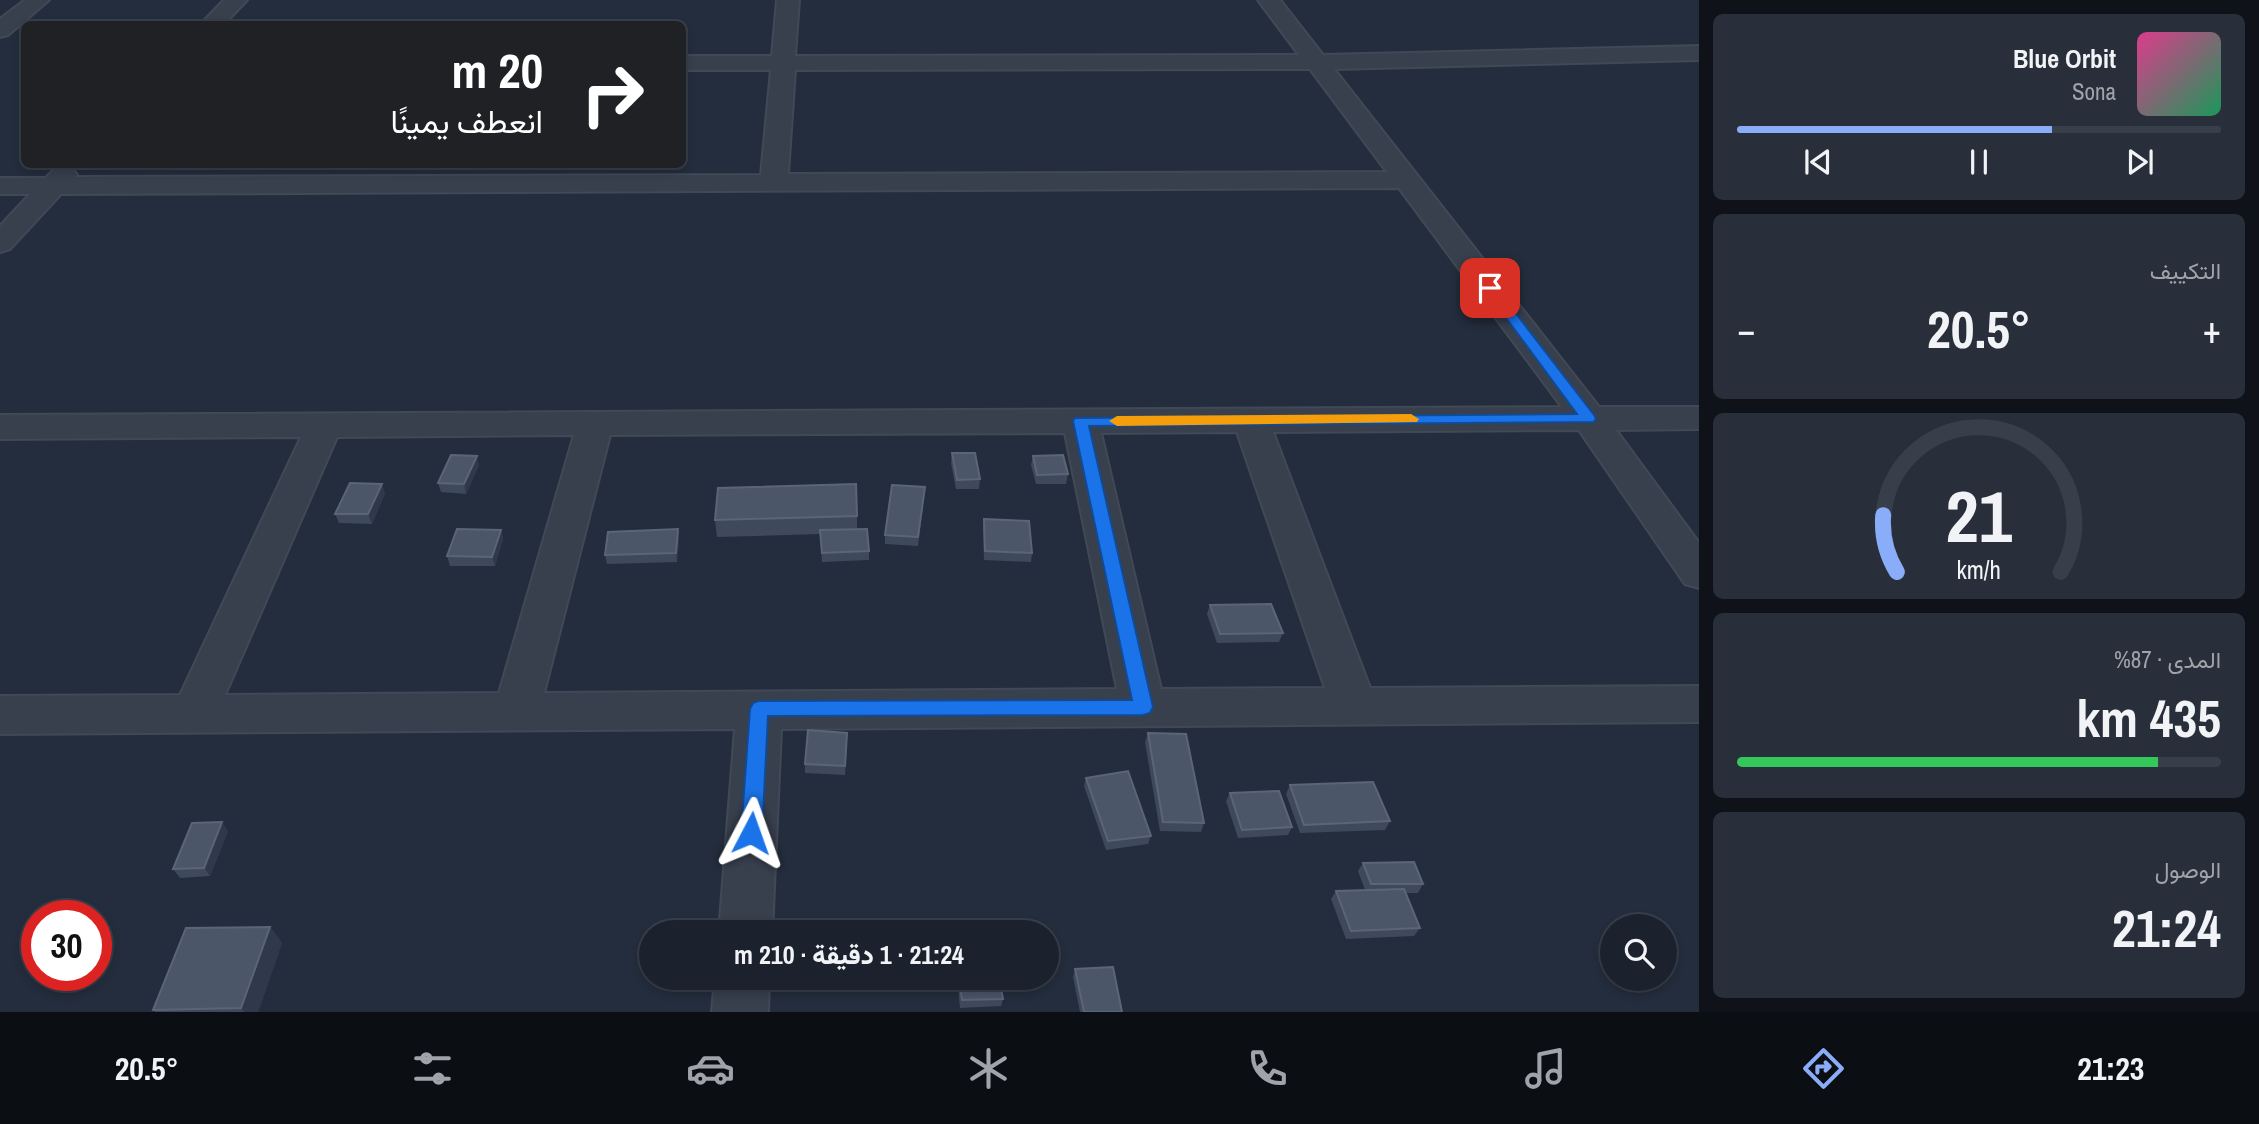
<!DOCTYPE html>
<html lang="ar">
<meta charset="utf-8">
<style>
body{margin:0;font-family:"Archivo Narrow",Vazirmatn,sans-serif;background:#282f3a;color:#f1f3f6;direction:rtl;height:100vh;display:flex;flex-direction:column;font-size:26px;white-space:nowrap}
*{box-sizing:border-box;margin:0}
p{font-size:23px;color:#a0a4aa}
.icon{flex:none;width:38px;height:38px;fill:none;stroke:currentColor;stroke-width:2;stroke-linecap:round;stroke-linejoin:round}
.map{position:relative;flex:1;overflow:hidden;direction:ltr}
.side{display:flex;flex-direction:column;gap:14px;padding:14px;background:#0f1319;width:560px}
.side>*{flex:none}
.banner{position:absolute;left:21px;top:21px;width:665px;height:147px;border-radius:10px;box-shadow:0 4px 10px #0003,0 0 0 2px #393f4a;direction:rtl;background:#202124;color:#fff;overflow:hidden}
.fabs{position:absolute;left:1600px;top:914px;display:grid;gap:14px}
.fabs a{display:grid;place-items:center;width:77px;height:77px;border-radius:50%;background:#1b222e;box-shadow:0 4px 10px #0003,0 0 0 2px #393f4a;font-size:35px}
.speed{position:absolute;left:21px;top:900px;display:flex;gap:14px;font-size:35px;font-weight:700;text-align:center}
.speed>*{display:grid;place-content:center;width:91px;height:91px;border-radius:50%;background:#1b222e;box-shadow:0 4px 10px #0003,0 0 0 2px #393f4a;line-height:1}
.speed .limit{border:10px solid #d22;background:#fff;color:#111}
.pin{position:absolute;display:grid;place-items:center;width:60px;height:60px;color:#fff;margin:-30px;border-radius:14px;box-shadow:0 4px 10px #0006}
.me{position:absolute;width:77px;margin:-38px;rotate:4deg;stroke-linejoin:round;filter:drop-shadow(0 0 5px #0008)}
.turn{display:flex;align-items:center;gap:24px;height:147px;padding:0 28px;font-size:32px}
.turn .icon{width:91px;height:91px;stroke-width:2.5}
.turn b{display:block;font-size:49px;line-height:60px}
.big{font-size:52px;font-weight:800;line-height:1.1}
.side .widget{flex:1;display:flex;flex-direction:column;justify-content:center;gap:10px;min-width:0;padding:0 24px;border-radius:10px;background:#282f3a}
.side .dial{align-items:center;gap:0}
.dial svg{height:182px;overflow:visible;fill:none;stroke:#393f4a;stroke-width:7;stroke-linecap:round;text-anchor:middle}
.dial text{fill:#f1f3f6;stroke:none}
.song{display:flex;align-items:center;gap:21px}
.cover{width:84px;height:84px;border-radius:10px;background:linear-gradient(135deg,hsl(330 70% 55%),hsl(150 70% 35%))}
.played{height:7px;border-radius:4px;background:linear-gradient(90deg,#89adf8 65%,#393f4a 65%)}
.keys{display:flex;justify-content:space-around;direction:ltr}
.heat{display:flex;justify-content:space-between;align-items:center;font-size:38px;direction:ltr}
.charge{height:10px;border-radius:5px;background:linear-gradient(90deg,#34c759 87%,#393f4a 0)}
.trip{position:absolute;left:639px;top:920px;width:420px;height:70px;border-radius:35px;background:#1b222e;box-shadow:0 4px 10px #0003,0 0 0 2px #393f4a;font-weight:800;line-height:70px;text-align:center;direction:rtl}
.dock{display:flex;height:112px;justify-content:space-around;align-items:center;background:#0b0e12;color:#a0a4aa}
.dock .icon{width:49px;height:49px}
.dock .active{color:#89adf8}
.dock b{font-size:32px;color:#f1f3f6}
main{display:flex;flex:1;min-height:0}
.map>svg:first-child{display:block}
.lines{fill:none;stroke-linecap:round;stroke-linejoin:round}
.minor-casing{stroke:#414856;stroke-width:4}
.minor{fill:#383f4d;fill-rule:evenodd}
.wall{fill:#3f495c}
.shaded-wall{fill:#2f394b}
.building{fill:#4b5668;stroke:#5c6577;stroke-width:2}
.route{fill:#1a73e8;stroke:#114b97;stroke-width:2}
.slow{fill:#f59e0b}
</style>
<main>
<section class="side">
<div class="widget">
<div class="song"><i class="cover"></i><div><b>Blue Orbit</b><p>Sona</p></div></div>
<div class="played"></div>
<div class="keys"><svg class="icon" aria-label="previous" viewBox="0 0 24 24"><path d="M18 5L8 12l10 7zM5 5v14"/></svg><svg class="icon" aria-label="pause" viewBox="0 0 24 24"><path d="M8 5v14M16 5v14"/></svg><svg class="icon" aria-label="next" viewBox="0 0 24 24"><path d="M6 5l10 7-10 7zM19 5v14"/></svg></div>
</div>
<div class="widget"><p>التكييف</p>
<div class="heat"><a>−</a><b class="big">20.5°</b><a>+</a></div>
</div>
<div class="widget dial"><svg viewBox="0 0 100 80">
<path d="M14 69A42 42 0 1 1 86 69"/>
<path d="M14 69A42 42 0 0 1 8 44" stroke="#89adf8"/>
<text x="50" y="56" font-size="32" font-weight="700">21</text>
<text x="50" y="72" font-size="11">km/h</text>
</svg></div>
<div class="widget"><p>المدى · 87%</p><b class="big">435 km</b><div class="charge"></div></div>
<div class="widget"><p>الوصول</p><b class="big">21:24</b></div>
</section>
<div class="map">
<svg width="1699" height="1012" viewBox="0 0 1699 1012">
<rect width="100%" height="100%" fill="#242d3d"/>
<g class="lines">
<!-- minor casing -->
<g class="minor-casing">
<g id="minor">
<path d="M25,0H49L8,35L0,37V19Z"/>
<path d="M224,0H247L224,24H201Z"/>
<path d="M777,0H799L795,56L1299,55L1258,0H1280L1323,55L1699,46V60L1334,69L1599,407H1699V429L1616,430L1699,543V588L1685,584L1579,430L1273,432L1370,688L1699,686V722L781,729L772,933H719L735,729L0,734V696L180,695L301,437L0,439V415L1562,407L1399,188L61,194L10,249L0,252V226L30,194H0V178H46C54,168 60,166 73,169L77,175L75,177L761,175L771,70H682V56H772ZM1310,69L1387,172L788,174L795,70ZM1237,432L1325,688L1161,689L1101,433ZM1065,433L1117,689L544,693L610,435ZM574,435L499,693L225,695L337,437Z"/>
<path d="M715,978H769L768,1012H712Z"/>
</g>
</g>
<!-- minor -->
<use href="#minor" class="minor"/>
</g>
<!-- wall -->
<g class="wall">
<path d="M952,453L980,479L979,489H956L951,463Z"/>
<path d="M1033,456L1068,474L1066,484H1036L1031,465Z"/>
<path d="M479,465L466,494L441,492L438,483Z"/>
<path d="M385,493L372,524L339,523L335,514Z"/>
<path d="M924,497L918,546L885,544V535Z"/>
<path d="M857,516V529L869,551V560L822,562L820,534L717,537L715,520Z"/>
<path d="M984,519L1032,553L1031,562L984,560L983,529Z"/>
<path d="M678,529L679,538L677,562L607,564L605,555Z"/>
<path d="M501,530L503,539L495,566H450L447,556Z"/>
<path d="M1210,605L1283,633L1279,642L1217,643L1207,614Z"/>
<path d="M1148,733L1204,823L1201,832L1160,831L1145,742Z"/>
<path d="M847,742L845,775L805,773V764Z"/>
<path d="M1086,778L1151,836L1148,844L1106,850L1084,786Z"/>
<path d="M1290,785L1390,821L1385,830L1300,833L1286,794Z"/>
<path d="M1230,793L1292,827L1288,835L1238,838L1226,801Z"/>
<path d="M228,831L210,876L180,878L173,869Z"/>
<path d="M1363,863L1423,884L1418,893H1406L1420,928L1414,936L1346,939L1331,899L1336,891L1365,890L1358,871Z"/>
<path d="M270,927L282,943L258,1012H155L153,1010Z"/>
<path d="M1075,969L1122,1012H1080L1073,977Z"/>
<path d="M957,978H999L1003,999L1001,1006L960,1008Z"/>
</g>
<!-- shaded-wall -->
<g class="shaded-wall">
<path d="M477,456L479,465L466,494L464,484Z"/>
<path d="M382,484L385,493L372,524L368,514Z"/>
<path d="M678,529L679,538L677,562L676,553Z"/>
<path d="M501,530L503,539L495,566L492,557Z"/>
<path d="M222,822L228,831L210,876L204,868Z"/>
<path d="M270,927L282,943L258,1012H244L241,1008Z"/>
</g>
<!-- building -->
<g class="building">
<path d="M952,453H975L980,479L957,480Z"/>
<path d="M451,455L477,456L464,484L438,483Z"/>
<path d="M1063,455L1068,474L1037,475L1033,456Z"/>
<path d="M350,483L382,484L368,514H335Z"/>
<path d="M856,484L857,516L715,520L718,488Z"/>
<path d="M892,485L925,487L918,537L885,535Z"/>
<path d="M984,519L1029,521L1032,553L985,551Z"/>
<path d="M457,529L501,530L492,557L447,556Z"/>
<path d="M678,529L676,553L605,555L608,532Z"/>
<path d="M867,529L869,551L822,553L820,530Z"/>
<path d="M1271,604L1283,633L1220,634L1210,605Z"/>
<path d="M808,730L847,733L845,766L805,764Z"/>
<path d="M1148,733L1186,734L1204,823L1163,822Z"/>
<path d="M1128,771L1151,836L1108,841L1086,778Z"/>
<path d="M1373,782L1390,821L1304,825L1290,785Z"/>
<path d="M1279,791L1292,827L1242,830L1230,793Z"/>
<path d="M222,822L204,868L173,869L192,823Z"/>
<path d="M1414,862L1423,884H1371L1363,863Z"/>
<path d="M1404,889L1420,928L1351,931L1336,891Z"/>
<path d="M991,921L992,933H954L953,923Z"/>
<path d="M270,927L241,1008L153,1010L186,928Z"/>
<path d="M1113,967L1122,1012H1084L1075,969Z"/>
<path d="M959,978H999L1003,999L962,1000Z"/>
</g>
<!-- route -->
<path class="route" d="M1490,284L1494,285L1594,415L1596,418L1594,422L1089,426L1153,707L1150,713L1143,715L768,716L762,833L759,840L751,842L744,840L741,833L750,709L753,703L759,701L1132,700L1073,421L1075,418L1577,414L1484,288Z"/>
<!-- slow -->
<path class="slow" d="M1411,414L1419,419L1417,422L1117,426L1109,421L1117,416Z"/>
</svg>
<div class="fabs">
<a><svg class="icon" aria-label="search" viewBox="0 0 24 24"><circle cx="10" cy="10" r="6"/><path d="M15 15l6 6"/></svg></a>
</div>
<div class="speed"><div class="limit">30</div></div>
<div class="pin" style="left:1490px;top:288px;background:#d93025"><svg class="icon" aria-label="arrive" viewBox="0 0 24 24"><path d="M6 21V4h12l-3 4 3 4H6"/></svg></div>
<svg class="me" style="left:751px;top:833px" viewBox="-20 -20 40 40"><path d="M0-17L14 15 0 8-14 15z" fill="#1a73e8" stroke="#fff" stroke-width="4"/></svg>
<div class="trip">21:24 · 1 دقيقة · 210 m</div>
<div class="banner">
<div class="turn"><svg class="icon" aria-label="right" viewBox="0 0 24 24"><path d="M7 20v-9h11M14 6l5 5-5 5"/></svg><div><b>20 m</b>انعطف يمينًا</div></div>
</div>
</div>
</main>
<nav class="dock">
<b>21:23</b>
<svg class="icon active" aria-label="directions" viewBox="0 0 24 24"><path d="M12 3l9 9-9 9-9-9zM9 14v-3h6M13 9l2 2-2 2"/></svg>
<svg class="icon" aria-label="music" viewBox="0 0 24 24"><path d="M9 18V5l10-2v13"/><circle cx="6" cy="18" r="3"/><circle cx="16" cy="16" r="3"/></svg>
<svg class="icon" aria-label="phone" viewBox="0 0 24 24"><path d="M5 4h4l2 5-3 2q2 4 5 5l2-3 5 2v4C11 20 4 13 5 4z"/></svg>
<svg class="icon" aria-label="climate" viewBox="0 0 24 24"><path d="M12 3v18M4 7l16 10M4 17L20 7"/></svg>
<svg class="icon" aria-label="car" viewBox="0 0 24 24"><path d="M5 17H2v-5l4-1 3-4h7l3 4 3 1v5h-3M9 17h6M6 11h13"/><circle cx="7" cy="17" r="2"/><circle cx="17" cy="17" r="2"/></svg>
<svg class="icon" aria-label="filters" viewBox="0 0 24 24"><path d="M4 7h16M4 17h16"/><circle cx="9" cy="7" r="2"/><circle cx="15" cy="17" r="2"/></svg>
<b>20.5°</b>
</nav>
